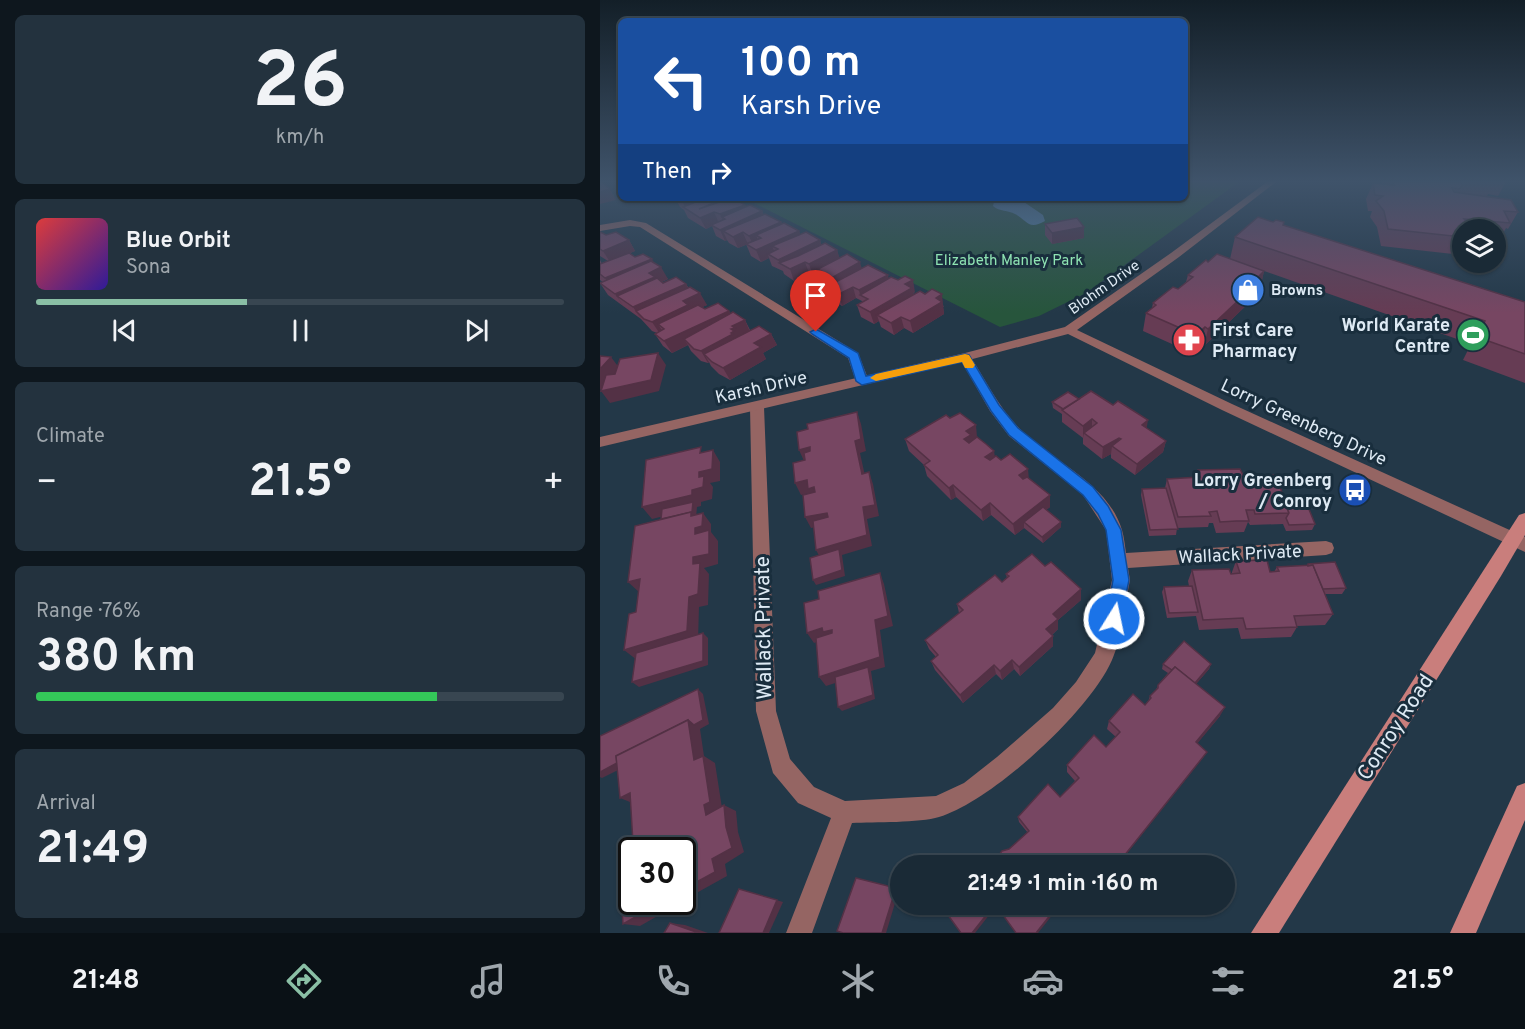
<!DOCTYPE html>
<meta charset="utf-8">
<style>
body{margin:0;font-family:Overpass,sans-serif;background:#23323e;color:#f1f3f6;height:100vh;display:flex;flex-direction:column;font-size:22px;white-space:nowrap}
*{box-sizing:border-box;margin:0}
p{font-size:20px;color:#9fa7ad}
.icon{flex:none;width:33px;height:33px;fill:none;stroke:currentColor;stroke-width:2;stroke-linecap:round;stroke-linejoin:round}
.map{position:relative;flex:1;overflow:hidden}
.sheet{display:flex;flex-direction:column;gap:15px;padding:15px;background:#0e171e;width:600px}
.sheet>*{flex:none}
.guide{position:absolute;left:18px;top:18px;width:570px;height:183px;border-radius:9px;box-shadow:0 2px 4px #0004,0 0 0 2px #384651;background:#1a4fa0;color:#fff;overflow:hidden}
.buttons{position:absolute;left:852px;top:219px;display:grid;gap:12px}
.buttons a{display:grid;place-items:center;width:54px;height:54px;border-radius:50%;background:#1a2a36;box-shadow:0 2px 4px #0004,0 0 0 2px #384651;font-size:30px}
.speed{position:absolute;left:18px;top:837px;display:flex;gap:12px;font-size:30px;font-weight:700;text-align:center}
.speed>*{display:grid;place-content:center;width:78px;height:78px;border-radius:50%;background:#1a2a36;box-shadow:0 2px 4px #0004,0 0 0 2px #384651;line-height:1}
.speed .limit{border:3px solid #111;border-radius:9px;background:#fff;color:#111}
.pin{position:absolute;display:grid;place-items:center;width:51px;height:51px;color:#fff;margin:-62px -26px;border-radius:50% 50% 50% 0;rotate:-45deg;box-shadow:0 0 6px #0007}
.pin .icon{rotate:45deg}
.me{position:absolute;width:66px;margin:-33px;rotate:10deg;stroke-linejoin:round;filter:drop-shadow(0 0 4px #0008)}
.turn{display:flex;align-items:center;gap:21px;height:126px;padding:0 24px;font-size:27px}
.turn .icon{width:78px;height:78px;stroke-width:2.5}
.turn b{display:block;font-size:42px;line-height:51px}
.then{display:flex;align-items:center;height:57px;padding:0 24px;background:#0003;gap:12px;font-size:22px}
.big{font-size:45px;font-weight:700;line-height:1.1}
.sheet .widget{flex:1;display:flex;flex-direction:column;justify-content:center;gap:9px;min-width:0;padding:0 21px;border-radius:9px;background:#23323e}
.sheet .dial{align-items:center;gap:0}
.dial b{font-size:78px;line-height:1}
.song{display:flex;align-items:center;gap:18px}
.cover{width:72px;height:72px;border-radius:9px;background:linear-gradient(135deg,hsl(0 70% 55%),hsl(250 70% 35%))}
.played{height:6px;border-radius:3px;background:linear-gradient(90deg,#8abfa5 40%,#384651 40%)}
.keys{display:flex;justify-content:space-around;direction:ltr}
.heat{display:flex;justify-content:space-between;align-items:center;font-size:33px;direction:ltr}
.charge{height:9px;border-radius:4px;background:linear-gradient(90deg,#34c759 76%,#384651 0)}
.trip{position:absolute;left:290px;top:855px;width:345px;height:60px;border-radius:30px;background:#1a2a36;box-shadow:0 2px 4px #0004,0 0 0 2px #384651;font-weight:700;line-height:60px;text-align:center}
.tabs{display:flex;height:96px;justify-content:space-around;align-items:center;background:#0a1116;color:#9fa7ad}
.tabs .icon{width:42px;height:42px}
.tabs .current{color:#8abfa5}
.tabs b{font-size:27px;color:#f1f3f6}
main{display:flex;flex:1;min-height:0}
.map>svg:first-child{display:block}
.green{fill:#27553c}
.water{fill:#5787ad}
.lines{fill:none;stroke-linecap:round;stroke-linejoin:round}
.minor{fill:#956563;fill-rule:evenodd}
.tertiary{fill:#956563;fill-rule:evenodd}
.secondary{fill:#c97e7c;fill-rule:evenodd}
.wall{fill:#663c54}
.shaded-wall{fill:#533145}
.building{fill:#774662;stroke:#533145;stroke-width:1.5}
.route{fill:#1a73e8;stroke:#114b97;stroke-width:1.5}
.slow{fill:#f59e0b}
.labels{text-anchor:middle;stroke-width:6;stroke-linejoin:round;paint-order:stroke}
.far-park-label{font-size:15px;fill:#8fe4b3;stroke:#192e3d}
.far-street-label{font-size:15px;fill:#deeaf4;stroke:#192e3d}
.far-poi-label{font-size:15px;font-weight:bold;fill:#deeaf4;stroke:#192e3d;text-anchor:start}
.poi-label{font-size:18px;font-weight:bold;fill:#deeaf4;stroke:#192e3d;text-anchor:end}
.street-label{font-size:18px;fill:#deeaf4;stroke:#192e3d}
.near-street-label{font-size:21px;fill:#deeaf4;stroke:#192e3d}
</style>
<main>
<section class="sheet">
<div class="widget dial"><b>26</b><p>km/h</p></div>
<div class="widget">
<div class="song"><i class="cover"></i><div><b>Blue Orbit</b><p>Sona</p></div></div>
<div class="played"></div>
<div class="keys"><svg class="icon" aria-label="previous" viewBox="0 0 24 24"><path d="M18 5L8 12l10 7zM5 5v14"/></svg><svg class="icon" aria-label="pause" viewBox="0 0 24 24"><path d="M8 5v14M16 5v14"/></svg><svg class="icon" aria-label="next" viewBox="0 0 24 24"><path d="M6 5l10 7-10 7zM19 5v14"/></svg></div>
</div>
<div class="widget"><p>Climate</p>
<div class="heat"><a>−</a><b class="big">21.5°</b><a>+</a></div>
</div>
<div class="widget"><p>Range · 76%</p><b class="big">380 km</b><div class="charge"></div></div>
<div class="widget"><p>Arrival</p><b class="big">21:49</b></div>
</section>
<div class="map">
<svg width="925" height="933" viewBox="0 0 925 933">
<rect width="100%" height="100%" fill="#233848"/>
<!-- green -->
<path class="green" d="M585,182H639L486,293L439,316L400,327L144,198H585Z"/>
<!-- water -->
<path class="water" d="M402,198H418L443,215L445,221C428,231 427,220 415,214C408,210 400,212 393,206L394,202Z"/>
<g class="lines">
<!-- minor -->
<g class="minor">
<path d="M30,220L46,223L258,353L269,381L267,384H257L248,358L40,227L30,226L0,231V225Z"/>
<path d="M365,353L369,354C385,379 398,406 418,427C451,462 507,481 522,530C524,537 525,546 526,553L726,541L732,543L734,548L732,553L726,555L528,568L530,580C525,605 522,638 512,660C490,711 392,801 339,817C320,823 274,822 252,823L212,933H186L231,818L198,803L173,773L156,711L150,407L152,404L157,402L164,407L176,711L190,759L214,787L245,801L336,796L364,783L397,757L453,708L476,682L495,653L512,580L506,530L483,495L409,436L390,411L359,357Z"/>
</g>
<!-- tertiary -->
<path class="tertiary" d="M667,182H676L579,257L477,330L632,404L925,537V552L622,410L468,334L365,361L0,447V437L365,353L465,327L571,253Z"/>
<!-- secondary -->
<g class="secondary">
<path d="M925,513V535L901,576L679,933H651L919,515Z"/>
<path d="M925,783V820L876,933H850L917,786Z"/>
</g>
</g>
<!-- wall -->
<g class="wall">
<path d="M21,182V194L15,183Z"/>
<path d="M782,182H906L898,196L888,194L887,196L918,212L908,229L906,228L900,239H896V230H862V255L781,246L777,227L770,217L772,211H768L766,199L773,183L781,184Z"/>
<path d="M75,198H133L146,207L162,211L164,215L181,222L182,224L199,231L200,234L220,240L221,245L237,250L239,258L315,292L313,293L314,294L344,306L343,307L344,314L313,333L304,328L294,335L281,327L279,321L274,324L261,317L257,305L262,302V301L256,298L242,306L230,299L228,293L223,297L211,290L207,278L212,275L209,273L194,281L184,274L183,271L172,266L169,258L161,262L151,256L146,244H148L138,248L129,243L127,240L125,241L116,236L112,226L106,229L88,218L84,210L80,207Z"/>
<path d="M445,224L484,227V238L452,244L445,235Z"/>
<path d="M683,225L925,302V383L863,360L871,344L630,259L635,237Z"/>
<path d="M0,232L6,235L29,240L35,251L30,253L35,257L54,263L68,279L62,282L63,283L86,284L88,287L107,305L102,307L105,309L129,311L130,314L145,320L150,330L171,334L177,345L163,353L166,359L130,380L119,374L111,366L109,362L108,363L101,361L91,351L88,345L72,353L63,346L55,334L57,333L52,331L41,319L8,295L0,283L3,282L0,280V260L2,264L8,261L0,256Z"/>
<path d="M608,262L664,271L660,289L657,291L655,297L604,346L601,345L592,353L543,331L546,313L552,308L553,303L578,289L586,282L588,275Z"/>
<path d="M479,399L546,428L566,441L563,452L535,475L511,458V454L502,459L483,444V437V438L462,422V414L453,408L452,402Z"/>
<path d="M377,437L395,457L428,469V478L450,495V507L446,510L461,527L443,543L424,528L415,535L391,515L383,521L356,497L351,500L327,476L324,465L309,451L305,439Z"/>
<path d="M598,470L643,475L715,524L712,530L686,531L683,524L650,525L648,522L644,532L616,533L613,523H609L608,527L577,528L576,535L549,536L541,495L542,489L565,488L567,479L596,478Z"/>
<path d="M636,561L670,572H674L677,567L706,566L708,564L746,588L742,594H725L733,614L725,625L697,626V627L691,637L641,639L638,628L599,630L596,616L567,618L562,592L564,587L589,586L588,581L592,570L632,574V572Z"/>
<path d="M406,574L481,600L458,620V629L452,635L453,646L420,676L414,669L402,680L396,674L363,703L335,670L331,661L336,657L329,649L325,640L359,613L357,604L402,582L407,578Z"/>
<path d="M563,664H611L609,669L596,684L620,716L597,743L607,752L602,759L409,849L428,833L419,822L418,817L460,797L475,781L467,772V765L506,747L516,737L507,729L509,721L545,705L548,702L550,696L556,690L558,685L568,673L562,669Z"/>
<path d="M468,904H486L477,916Z"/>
</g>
<!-- shaded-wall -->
<g class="shaded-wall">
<path d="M10,189L16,200L0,204V192Z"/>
<path d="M89,198H120L88,200L92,210L86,209L82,201Z"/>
<path d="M126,198H133L114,212L119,223L111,225L112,226L106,229L100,218L99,209Z"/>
<path d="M145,205L149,216L125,219L122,217L125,225L120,214Z"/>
<path d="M162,211L166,222L143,233L148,244L138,248L133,237L123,231L127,240L125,241L120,230Z"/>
<path d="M181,222L185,233L161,238L156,235L160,245L154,247L149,236Z"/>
<path d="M484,227V238L452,244V233Z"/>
<path d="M199,231L203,242L178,249L172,246L176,255L168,254L169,258L161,262L156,250Z"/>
<path d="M29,240L35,251L10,262L3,251Z"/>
<path d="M220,240L223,251L180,263L178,260Z"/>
<path d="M237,250L241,262L218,269L219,273L213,276L209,264Z"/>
<path d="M52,259L57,269L61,267L68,279L59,283L17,296L23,306L5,278Z"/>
<path d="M205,262L209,273L194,281L190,269Z"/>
<path d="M260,262L263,273L226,287L228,293L223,297L219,285Z"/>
<path d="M664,271L660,289L657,291L655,297L604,346L608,329Z"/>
<path d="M288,275L290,286L260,295L259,290Z"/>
<path d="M313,280L315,292L313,293L315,299L277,315L279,321L274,324L270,312L305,284Z"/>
<path d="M86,284L93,295L36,311L41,319L33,307Z"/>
<path d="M253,287L256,298L242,306L239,294Z"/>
<path d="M100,293L107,305L92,312L64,329L58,324L63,332L60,334L52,322L83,301Z"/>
<path d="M342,294L344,314L313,333L310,321L336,298Z"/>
<path d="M129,311L134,322L84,339L88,345L72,353L64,341Z"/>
<path d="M301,317L304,328L294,335L291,323Z"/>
<path d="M145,320L150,332L104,354L109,362L108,363L101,351L131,333L132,326Z"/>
<path d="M605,327L601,345L592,353L596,335Z"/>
<path d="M171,334L177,345L163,353L166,359L130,380L123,368L154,343Z"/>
<path d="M58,353L66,365L59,391L10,403L1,391Z"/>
<path d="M11,357L20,369L0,390V369Z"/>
<path d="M257,412L261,424L266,451L260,453L267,485L262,474L255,441Z"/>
<path d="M492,419V431L484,433L483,438V426Z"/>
<path d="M548,420L546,432L542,425Z"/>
<path d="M376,425L377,437L367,451L364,439L366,431Z"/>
<path d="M519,438L518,450L512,446L511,454L502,459L503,447Z"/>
<path d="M566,441L563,452L535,475L537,464Z"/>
<path d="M210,447L216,459L204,461L199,450Z"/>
<path d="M113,450L120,462V481L110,483L113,487L112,499L101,502V506L97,507L96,518L103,513L111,524V532L118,541V564L104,568L109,574L108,605L99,607L98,641L37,660L24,650L65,531L92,509L52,519L42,507L92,490L99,477V472Z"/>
<path d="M394,451L396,463L387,468L385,457Z"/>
<path d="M428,469L429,480L420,487L419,475Z"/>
<path d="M269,472L273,484L279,516L267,519L272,546L242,555L245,576L216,585L213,580L222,561L216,550Z"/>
<path d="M207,480L214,487L220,499L214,500L210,493L201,495L195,483Z"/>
<path d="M353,485L356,497L351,500L349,488Z"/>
<path d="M450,495V507L427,525L424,522V528L415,535L413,524Z"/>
<path d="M390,503L391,515L383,521L381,510Z"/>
<path d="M227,513L233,524L211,528L205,517Z"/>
<path d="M461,522V527L443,543L442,537Z"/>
<path d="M280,573L284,584L293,626L280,630L285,667L271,671L275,699L242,711L238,707L269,672L226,686L219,677Z"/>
<path d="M40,579V593L28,582Z"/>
<path d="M481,589V600L458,620V629L447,639L446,629L453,614Z"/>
<path d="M222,628L232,630L238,639L227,638L214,643L207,633Z"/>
<path d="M103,633L108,638V665L39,687L32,682Z"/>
<path d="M453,636V646L420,676L419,667Z"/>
<path d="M412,660L414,669L402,680L400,671Z"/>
<path d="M611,664L609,669L591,690L593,686Z"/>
<path d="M394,665L396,674L363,703L360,695Z"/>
<path d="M98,689L103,694L109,724L100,729L104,756L115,763L122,808L106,815L94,760L90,734L2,778L0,777V772L88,720Z"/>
<path d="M625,707L620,716L592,750L596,742Z"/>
<path d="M607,752L602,759L517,866H516Z"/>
<path d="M30,793L35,804L20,798Z"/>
<path d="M124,805L136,811L138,832L144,852L125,864L127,876L82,901V890L112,859L126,827Z"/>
<path d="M296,888L299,890L286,933H282Z"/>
<path d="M139,889L183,902L169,933H163Z"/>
<path d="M62,902H82L40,926L23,924Z"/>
<path d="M395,904L397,905L375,933H372Z"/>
<path d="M459,904H461L438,933H436Z"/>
<path d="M70,923L85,925L108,933H99Z"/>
</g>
<!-- building -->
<g class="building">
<path d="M0,182H2L10,189L0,192Z"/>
<path d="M792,182H860L863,185L859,189L852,188L854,192L911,200L918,212L904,211L910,223L864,219L873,230H862V237L788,229L784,211L776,201L783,196L775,195L773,183L794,185Z"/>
<path d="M78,198H89L82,201Z"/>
<path d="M93,198H126L99,209L131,198H133L145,205L120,214L114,212L100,218L83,207L93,203L88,200Z"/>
<path d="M150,205L162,211L120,230L111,225L125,219L122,217Z"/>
<path d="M165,214L181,222L149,236L143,232L133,237L123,231Z"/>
<path d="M658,217L673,222L676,220L684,222L683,225L925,302V354L877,337L885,321L635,237Z"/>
<path d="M477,218L484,227L452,233L445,224Z"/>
<path d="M184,223L199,231L156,250L146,244L161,238L156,235Z"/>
<path d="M0,232L6,235L16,232L29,240L3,251L0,249Z"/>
<path d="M206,232L220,240L178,260L168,254L178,249L172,246Z"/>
<path d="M225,243L237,250L209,264L205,262L190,269L179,263L198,256Z"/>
<path d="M29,253L35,257L43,254L52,259L5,278L0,274V264Z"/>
<path d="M247,254L260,262L219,285L207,278L221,271L218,269Z"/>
<path d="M617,254L664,271L656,279L660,280L608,329L605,327L596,335L546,313L556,305L553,303L573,287L578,289L593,277L588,275L606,260L608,262Z"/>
<path d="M51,261L61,267L49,273L55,277L15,294L0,283Z"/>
<path d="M268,265L288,275L259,290L253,287L239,294L226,287Z"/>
<path d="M305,276L313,280L305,284L312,288L270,312L257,305L268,299L260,295L291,277L298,280Z"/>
<path d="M76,277L86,284L33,307L17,296L57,278L63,283Z"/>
<path d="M90,287L100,293L83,301L88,305L52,322L44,319L36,311Z"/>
<path d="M332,289L342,294L336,298L342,302L310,321L301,317L291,323L277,315L320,291L325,294Z"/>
<path d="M118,303L129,311L64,341L55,334L64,329L58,324L98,305L105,309Z"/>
<path d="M133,312L145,320L132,326L135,328L131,329L134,331L131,333L133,334L101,351L94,349L84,339Z"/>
<path d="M159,326L171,334L154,343L161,347L123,368L112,362L104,354Z"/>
<path d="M58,353L51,380L1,391L6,375L15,374L20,359Z"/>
<path d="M0,356L11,357L0,369Z"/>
<path d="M491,391L513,405L518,401L548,420L542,425L566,441L537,464L512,446L521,439L519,438L503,447L484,433L497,423L492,419L483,426L462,410Z"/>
<path d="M468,392L479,399L463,409L452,402Z"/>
<path d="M257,412L261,439L255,441L262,474L269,472L275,505L263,507L267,535L216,550L213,521L228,517L227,513L205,517L203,495L215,492L214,487L208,489L207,480L195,483L193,463L205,460L204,453L210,451V447L199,450L197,432L208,429L207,424Z"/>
<path d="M360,413L376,425L366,431L371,435L364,439L369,443L377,437L386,444L394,451L385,457L390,460L396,456L401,460L410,454L428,469L419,475L423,479L427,477L450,495L413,524L390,503L381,510L353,485L349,488L324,465L330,461L305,439L346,415L350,418Z"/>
<path d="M101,447L100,453L113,450L112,469L99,472V477L104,476L103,487L92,490V495L42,507L46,460Z"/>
<path d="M640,469L643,475H676L689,513L655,514L654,510H646L649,521H636L620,522L617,511L609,512L611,516L578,517L567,479L600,477L598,470Z"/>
<path d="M566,488L578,529L550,530L542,489Z"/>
<path d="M93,502L92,512L61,519L62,509Z"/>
<path d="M706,502L715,524L689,525L686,518L689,513L685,503Z"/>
<path d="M443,507L461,522L442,537L424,522Z"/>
<path d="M91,512V516L103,513L102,526L95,528V534L109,530V554L93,557V564L100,563L98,594L89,597L87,631L24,650L29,614L36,612L40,579L28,582L35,526Z"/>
<path d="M239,549L242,570L213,580L210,558Z"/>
<path d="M432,554L445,566L451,562L481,589L453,614L458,619L446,629L453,636L419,667L412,660L400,671L394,665L360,695L331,661L338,655L325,640L363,610L357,604L395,575L402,582L409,576L406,574Z"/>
<path d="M667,560L670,572L679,571L677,567L713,565L733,614L694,616L697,627L646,629L643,618L603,620L592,570L629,569L631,574L640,573L636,561Z"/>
<path d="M735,562L746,588L723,589L713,565L708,566V564Z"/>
<path d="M280,573L288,616L275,620L280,657L219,677L216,638L232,633V630L223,632L222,628L207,633L204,603L219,599L218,591Z"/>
<path d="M592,586L598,612L569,613L564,587Z"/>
<path d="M103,633V661L32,682L36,653Z"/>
<path d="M584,641L611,664L595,683L575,667L572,670L563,664Z"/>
<path d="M268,667L273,695L238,707L235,677Z"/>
<path d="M575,667L625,707L596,742L607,752L516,866H391L402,851L409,849L429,831L418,817L448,784L460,797L479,778L467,765L494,735L506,747L520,732L509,721L533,694L545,705L551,698L550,696L558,688V685Z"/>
<path d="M98,689L103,720L94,725L88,720L16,756L17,763L0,772V736Z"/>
<path d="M88,720L94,760L103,756L110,802L104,805L106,815L124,805L126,827L132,848L112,859L115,872L82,890V850H32V902H62L23,924L18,850L33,843L30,793L20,798L16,756Z"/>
<path d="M256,878L296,888L282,933H243L237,931Z"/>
<path d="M139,889L177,900L163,933H119Z"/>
<path d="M340,904H395L372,933H361Z"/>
<path d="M395,904H459L436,933H416Z"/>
<path d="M470,904H485L478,914Z"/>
<path d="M70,923L99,933H64Z"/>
</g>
<!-- sky -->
<linearGradient id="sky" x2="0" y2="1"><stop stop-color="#131f28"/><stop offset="0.58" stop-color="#3f536a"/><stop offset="1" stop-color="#3f536a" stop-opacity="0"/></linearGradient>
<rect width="925" height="313" fill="url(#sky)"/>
<!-- route -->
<path class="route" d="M216,329L258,353L266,376L365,354L369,355L399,405L418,428L493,487L508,506L521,530L529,580L520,625L514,627L508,625L506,619L513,580L506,530L498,514L483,495L409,435L391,411L362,362L262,385L256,381L249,358L212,334L210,332Z"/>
<!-- slow -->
<path class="slow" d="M365,354L369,355L375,365L373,368H365L362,362L276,381L270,378L276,374Z"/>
<!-- icons -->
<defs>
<g id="shop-disc" transform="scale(1.725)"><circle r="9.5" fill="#3f7fe0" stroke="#192e3d"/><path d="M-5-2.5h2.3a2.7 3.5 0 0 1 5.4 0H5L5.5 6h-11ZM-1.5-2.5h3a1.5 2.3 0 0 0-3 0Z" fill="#fff"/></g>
<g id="stadium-disc" transform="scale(1.725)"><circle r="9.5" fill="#2e9e5b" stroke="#192e3d"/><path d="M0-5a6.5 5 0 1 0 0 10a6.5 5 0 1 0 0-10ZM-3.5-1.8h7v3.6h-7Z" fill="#fff"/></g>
<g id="pharmacy-disc" transform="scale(1.725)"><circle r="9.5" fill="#e0444e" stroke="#192e3d"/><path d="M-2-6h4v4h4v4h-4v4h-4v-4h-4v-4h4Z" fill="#fff"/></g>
<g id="bus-disc" transform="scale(1.725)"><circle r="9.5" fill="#1a4fb4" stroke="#192e3d"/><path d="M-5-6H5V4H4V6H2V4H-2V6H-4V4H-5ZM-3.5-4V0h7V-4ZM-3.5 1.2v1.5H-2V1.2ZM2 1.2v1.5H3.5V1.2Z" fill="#fff"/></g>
</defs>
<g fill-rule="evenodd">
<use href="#shop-disc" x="648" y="290"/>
<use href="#stadium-disc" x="873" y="335"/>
<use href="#pharmacy-disc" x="589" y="340"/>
<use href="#bus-disc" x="755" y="490"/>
</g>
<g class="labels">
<!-- far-park labels -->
<g class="far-park-label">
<text x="409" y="265">Elizabeth Manley Park</text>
</g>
<!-- far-street labels -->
<g class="far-street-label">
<text transform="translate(504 287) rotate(-35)" y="5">Blohm Drive</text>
</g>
<!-- far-poi labels -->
<g class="far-poi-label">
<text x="671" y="295">Browns</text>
</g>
<!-- poi labels -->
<g class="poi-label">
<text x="850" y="331">World Karate<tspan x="850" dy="21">Centre</tspan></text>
<text x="612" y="336" text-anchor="start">First Care<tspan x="612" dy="21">Pharmacy</tspan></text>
<text x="732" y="486">Lorry Greenberg<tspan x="732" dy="21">/ Conroy</tspan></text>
</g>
<!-- street labels -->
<g class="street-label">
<text transform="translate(161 387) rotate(-13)" y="6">Karsh Drive</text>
<text transform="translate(704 422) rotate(25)" y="6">Lorry Greenberg Drive</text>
<text transform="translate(640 554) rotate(-3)" y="6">Wallack Private</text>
</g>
<!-- near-street labels -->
<g class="near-street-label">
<text transform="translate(163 628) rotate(-91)" y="7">Wallack Private</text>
<text transform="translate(795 727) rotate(-57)" y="7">Conroy Road</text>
</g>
</g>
</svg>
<div class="buttons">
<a><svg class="icon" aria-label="layers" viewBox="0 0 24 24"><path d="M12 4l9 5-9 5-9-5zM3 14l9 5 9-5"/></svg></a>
</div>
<div class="speed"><div class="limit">30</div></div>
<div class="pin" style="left:216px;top:332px;background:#d93025"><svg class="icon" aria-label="arrive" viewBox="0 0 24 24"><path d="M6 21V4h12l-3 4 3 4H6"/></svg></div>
<svg class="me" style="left:514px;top:619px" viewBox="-20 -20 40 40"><circle r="17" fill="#1a73e8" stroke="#fff" stroke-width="3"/><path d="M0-11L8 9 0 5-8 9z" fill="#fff"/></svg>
<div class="trip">21:49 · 1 min · 160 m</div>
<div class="guide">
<div class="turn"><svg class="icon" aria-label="left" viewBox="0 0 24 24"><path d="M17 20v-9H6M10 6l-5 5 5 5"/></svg><div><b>100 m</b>Karsh Drive</div></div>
<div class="then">Then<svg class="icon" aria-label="right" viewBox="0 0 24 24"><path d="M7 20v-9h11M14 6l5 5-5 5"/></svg></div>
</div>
</div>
</main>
<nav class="tabs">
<b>21:48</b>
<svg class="icon current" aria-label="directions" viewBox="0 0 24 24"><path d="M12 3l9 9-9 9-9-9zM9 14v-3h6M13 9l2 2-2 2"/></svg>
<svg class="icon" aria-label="music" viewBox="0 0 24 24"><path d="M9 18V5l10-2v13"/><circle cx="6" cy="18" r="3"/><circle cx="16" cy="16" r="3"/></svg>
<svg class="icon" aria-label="phone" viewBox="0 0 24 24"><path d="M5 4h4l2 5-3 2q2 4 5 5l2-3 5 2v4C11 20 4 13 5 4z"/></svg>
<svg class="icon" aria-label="climate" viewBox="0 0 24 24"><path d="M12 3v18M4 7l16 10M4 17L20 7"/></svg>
<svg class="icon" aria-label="car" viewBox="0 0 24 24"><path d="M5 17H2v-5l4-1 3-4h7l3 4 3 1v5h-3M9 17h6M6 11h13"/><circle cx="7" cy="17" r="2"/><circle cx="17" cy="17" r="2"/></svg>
<svg class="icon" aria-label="filters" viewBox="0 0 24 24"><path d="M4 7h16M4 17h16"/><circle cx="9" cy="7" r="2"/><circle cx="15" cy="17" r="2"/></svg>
<b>21.5°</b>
</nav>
